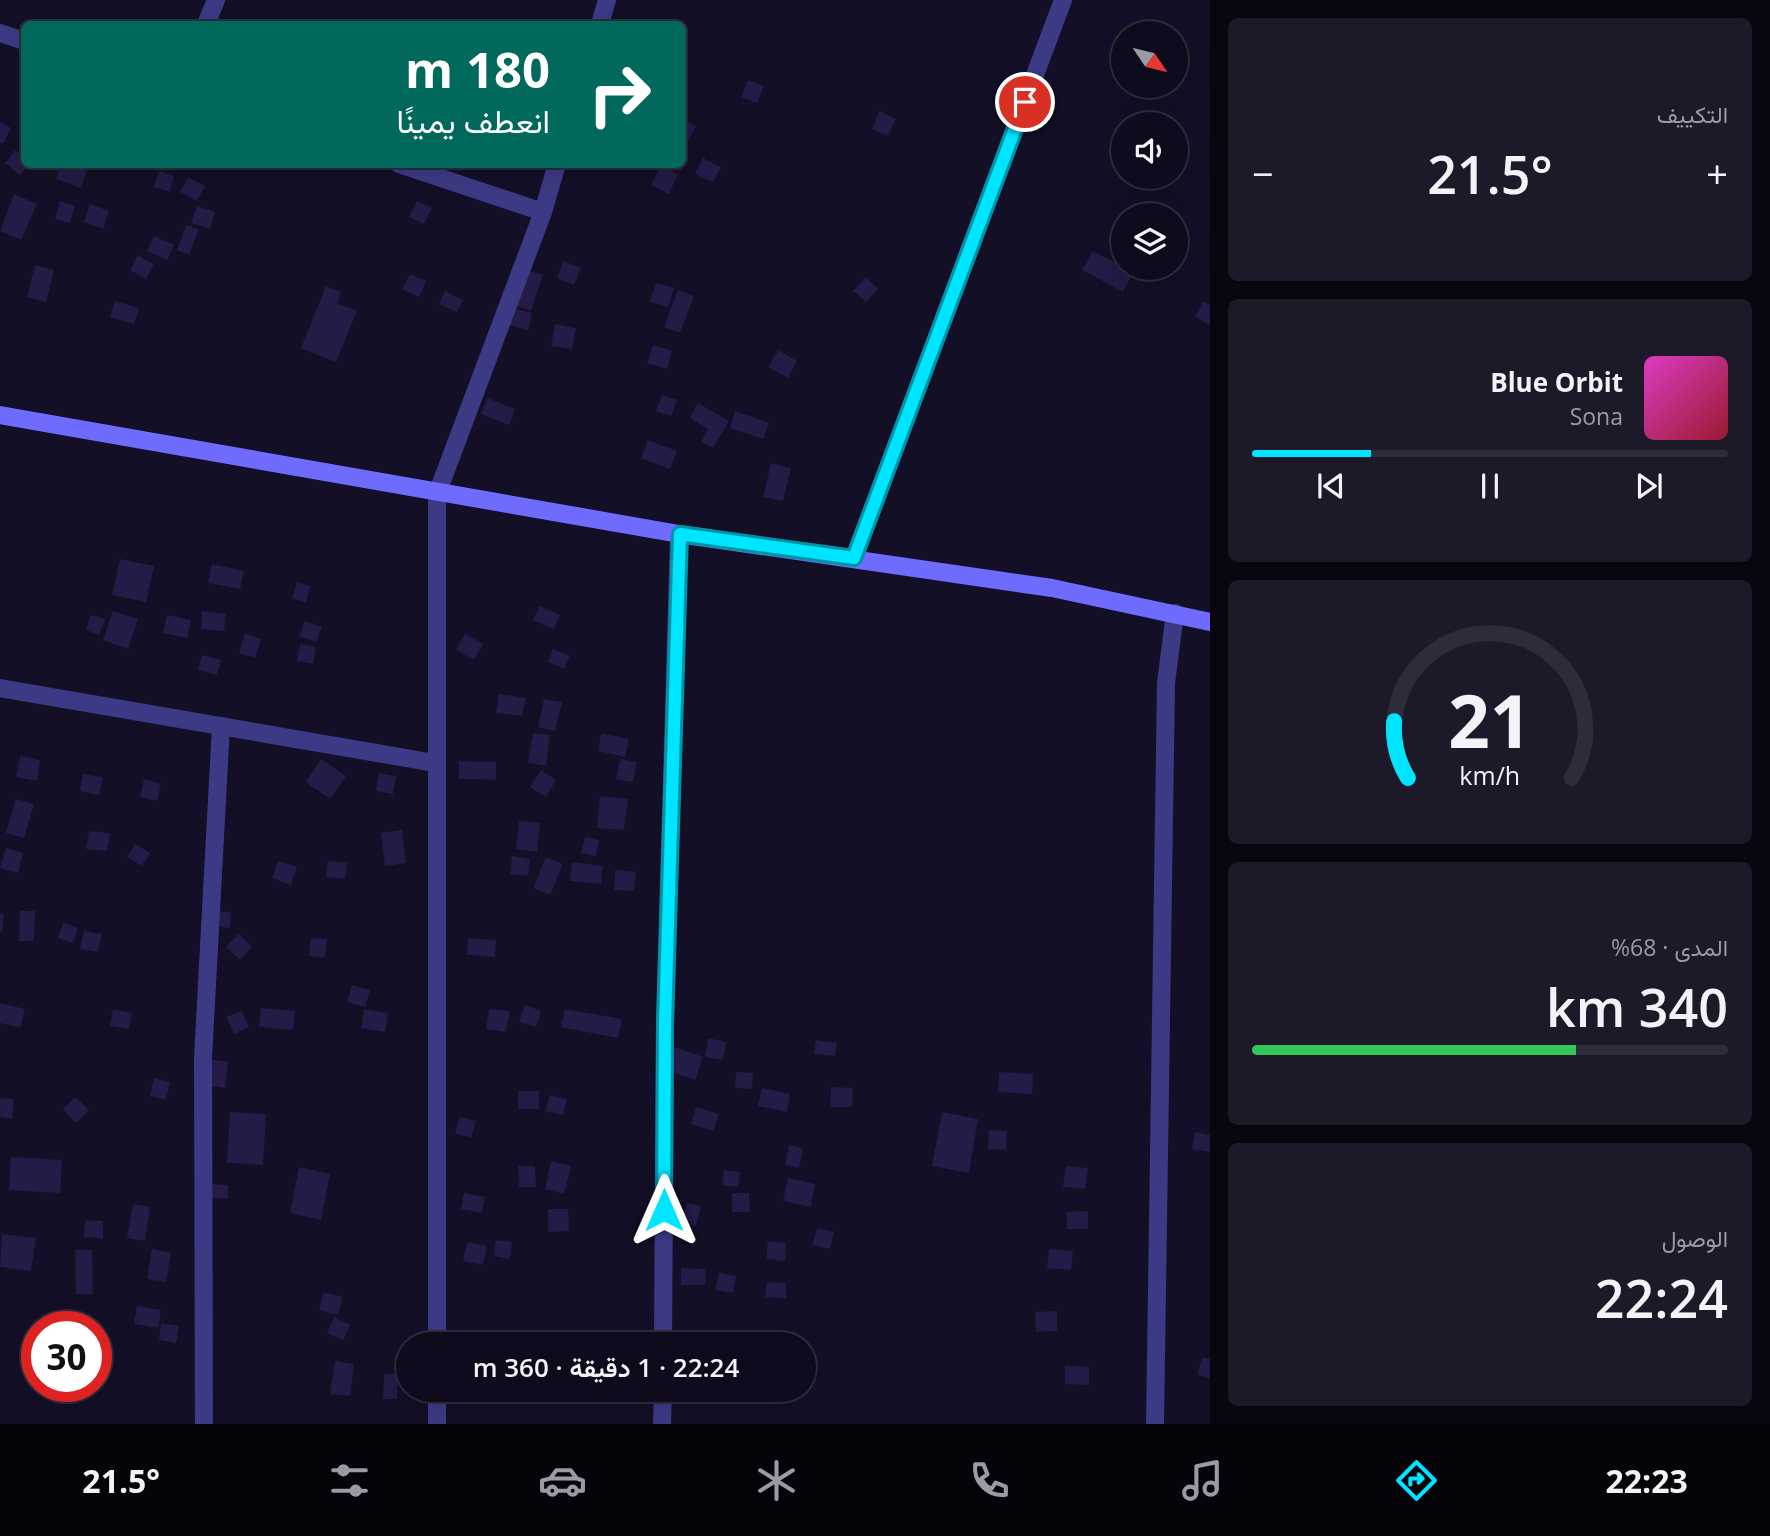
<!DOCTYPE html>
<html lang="ar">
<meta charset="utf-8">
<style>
body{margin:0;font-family:"Open Sans",Vazirmatn,sans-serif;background:#1c1929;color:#f1f3f6;direction:rtl;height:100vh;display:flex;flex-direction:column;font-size:26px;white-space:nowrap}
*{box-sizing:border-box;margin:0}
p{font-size:23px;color:#9b9ba3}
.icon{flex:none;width:38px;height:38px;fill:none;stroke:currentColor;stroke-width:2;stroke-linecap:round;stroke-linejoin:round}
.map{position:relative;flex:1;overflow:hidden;direction:ltr}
.panel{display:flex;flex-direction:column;gap:18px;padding:18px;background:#08060f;width:560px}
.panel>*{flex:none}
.banner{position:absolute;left:21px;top:21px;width:665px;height:147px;border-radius:10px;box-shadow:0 7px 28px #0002,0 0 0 2px #2e2b3b;direction:rtl;background:#00695c;color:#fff;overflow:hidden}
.needle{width:46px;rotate:125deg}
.tools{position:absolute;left:1111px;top:21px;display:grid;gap:14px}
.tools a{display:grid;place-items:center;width:77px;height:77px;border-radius:50%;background:#0e0b1c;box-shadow:0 7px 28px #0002,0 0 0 2px #2e2b3b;font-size:35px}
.speed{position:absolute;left:21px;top:1311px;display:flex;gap:14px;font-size:35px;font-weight:700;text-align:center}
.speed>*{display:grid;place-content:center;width:91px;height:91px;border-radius:50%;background:#0e0b1c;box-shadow:0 7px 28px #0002,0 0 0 2px #2e2b3b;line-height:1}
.speed .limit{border:10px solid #d22;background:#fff;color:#111}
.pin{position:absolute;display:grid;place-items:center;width:60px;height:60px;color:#fff;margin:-30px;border:4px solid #fff;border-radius:50%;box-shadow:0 2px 7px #0007}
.me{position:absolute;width:77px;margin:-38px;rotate:0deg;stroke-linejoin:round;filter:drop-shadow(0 0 5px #0008)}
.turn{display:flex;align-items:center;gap:24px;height:147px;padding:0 21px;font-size:32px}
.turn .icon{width:91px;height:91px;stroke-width:2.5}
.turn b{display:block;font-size:49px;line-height:60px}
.big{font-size:52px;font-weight:600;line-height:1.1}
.panel .tile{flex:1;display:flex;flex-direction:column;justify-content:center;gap:10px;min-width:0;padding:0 24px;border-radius:10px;background:#1c1929}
.panel .dial{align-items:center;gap:0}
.dial svg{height:182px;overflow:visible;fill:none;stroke:#2e2b3b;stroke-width:7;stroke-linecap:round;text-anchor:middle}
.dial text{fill:#f1f3f6;stroke:none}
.song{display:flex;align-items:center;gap:21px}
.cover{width:84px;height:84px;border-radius:10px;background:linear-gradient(135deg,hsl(310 70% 55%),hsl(350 70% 35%))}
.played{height:7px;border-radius:4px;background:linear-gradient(90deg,#00e5ff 25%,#2e2b3b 25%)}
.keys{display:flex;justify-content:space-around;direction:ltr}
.heat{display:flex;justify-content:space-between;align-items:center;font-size:38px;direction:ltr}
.charge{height:10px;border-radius:5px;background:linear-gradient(90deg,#34c759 68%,#2e2b3b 0)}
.trip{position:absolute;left:396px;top:1332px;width:420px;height:70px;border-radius:35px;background:#0e0b1c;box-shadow:0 7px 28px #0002,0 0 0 2px #2e2b3b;font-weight:600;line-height:70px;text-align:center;direction:rtl}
.tabs{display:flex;height:112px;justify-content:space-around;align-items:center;background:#06040b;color:#9b9ba3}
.tabs .icon{width:49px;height:49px}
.tabs .selected{color:#00e5ff}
.tabs b{font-size:32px;color:#f1f3f6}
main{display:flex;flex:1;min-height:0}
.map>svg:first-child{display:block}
.building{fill:#241b47}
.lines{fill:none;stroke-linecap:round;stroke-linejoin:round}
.street{stroke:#3d3a85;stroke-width:18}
.secondary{stroke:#6f6bff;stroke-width:18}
.route-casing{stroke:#0095a6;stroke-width:18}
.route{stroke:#00e5ff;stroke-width:12}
</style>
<main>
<section class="panel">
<div class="tile"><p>التكييف</p>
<div class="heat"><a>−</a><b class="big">21.5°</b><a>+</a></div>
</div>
<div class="tile">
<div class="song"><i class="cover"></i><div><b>Blue Orbit</b><p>Sona</p></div></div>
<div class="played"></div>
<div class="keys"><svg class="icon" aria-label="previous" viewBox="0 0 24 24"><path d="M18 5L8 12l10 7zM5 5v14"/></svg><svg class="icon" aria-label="pause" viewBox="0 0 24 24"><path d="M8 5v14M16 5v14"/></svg><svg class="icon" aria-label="next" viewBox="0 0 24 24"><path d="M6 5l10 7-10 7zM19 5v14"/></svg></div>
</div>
<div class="tile dial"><svg viewBox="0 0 100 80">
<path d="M14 69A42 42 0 1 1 86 69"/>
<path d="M14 69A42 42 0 0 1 8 44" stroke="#00e5ff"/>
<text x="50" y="56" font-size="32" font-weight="700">21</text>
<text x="50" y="72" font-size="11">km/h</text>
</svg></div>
<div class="tile"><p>المدى · 68%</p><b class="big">340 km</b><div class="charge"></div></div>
<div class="tile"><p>الوصول</p><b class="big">22:24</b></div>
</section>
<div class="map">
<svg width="1210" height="1424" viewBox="0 0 1210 1424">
<rect width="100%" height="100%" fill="#130f26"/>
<!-- building -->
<g class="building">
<path d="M748,80L764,86L757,103L741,97Z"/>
<path d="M879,111L896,119L888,136L872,129Z"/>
<path d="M682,119L696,126L689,140L682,137Z"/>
<path d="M0,122L11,128L3,144L0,142Z"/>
<path d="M15,150L24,158V164H29L20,175L5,163Z"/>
<path d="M703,158L721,167L713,182L695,174Z"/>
<path d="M61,164L87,170L81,188L56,179Z"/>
<path d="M661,166L678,174L669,194L651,185Z"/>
<path d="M159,171L174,176L170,192L154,187Z"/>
<path d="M188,177L205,186L197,201L180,192Z"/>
<path d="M14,194L37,204L21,240L0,231Z"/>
<path d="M60,201L75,206L70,223L55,219Z"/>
<path d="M417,201L432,208L424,224L409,217Z"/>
<path d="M90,204L109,211L103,229L84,222Z"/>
<path d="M197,206L215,212L210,229L191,223Z"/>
<path d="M186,225L199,229L189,255L177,250Z"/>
<path d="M154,236L174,245L167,260L147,251Z"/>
<path d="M1093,251L1133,272L1123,292L1082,270Z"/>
<path d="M138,255L154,264L146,279L130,270Z"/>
<path d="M564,261L581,268L574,285L557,278Z"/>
<path d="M35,265L54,270L46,302L27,297Z"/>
<path d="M525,270L543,275L531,311L514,305Z"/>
<path d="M410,274L426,281L419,297L402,289Z"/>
<path d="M866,277L878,289L866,302L853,291Z"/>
<path d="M656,283L674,288L668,307L650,302Z"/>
<path d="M326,286L341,292L337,303L357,311L336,362L301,348Z"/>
<path d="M678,290L694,296L680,333L664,327Z"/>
<path d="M445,291L463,300L457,312L439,304Z"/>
<path d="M115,301L139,308L134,324L110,317Z"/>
<path d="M1203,301L1210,305V325L1195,317Z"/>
<path d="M513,308L532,313L528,330L508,325Z"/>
<path d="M555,324L576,328L572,349L551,346Z"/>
<path d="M653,345L672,351L667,369L647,363Z"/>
<path d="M778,350L797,361L788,378L768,367Z"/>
<path d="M662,395L677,400L671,416L656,411Z"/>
<path d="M487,398L515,409L509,425L481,414Z"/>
<path d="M698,403L729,421L713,448L701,442L708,429L690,418Z"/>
<path d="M735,411L769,423L763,439L730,428Z"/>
<path d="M648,440L677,451L670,469L641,458Z"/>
<path d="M771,463L791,468L783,501L763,497Z"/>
<path d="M120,559L154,566L146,602L112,595Z"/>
<path d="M212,564L244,571L240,589L208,583Z"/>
<path d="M297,582L310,586L306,602L292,599Z"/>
<path d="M540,606L560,615L554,629L533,620Z"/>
<path d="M113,611L138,619L128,649L103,640Z"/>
<path d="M202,611L226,614L224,631L201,629Z"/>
<path d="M91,615L105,619L99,635L86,630Z"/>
<path d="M167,615L191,620L187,638L163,633Z"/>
<path d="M305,621L322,627L316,642L299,636Z"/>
<path d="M245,633L261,639L255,658L239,653Z"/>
<path d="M465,634L483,644L474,660L456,650Z"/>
<path d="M300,644L316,647L313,664L297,661Z"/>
<path d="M553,649L570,656L564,669L548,662Z"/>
<path d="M202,655L221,660L217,675L198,670Z"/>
<path d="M499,694L526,698L522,716L496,713Z"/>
<path d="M544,699L562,702L555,731L538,727Z"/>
<path d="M533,733L550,735L546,766L528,763Z"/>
<path d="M601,733L629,739L625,757L598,751Z"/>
<path d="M20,756L40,760L37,781L16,777Z"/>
<path d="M321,759L346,776L330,799L306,782Z"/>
<path d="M620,759L637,762L633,782L616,779Z"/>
<path d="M459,761L496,762V780L459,779Z"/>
<path d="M541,770L556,780L546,797L530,787Z"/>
<path d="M379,773L396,776L393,794L376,791Z"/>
<path d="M83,774L103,777L99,795L80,791Z"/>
<path d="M144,779L161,784L157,801L140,797Z"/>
<path d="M600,796L628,799L624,830L597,828Z"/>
<path d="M16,799L34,804L24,838L6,833Z"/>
<path d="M519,821L540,823L537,852L516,849Z"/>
<path d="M402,830L406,863L385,866L381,833Z"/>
<path d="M89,831L110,833L107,851L86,849Z"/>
<path d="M585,837L599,840L596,856L581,853Z"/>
<path d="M135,844L150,853L142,866L127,857Z"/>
<path d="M6,848L23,853L18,873L0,868Z"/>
<path d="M512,856L530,859L528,876L510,874Z"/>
<path d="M546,857L563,864L550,895L533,888Z"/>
<path d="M278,861L297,867L291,885L272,878Z"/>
<path d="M328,861L347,863L345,879L326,877Z"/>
<path d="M572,862L603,866L601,884L570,881Z"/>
<path d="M615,870L636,872L634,891L614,890Z"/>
<path d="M20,911H35L34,941H19Z"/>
<path d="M213,911L231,912L230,928L211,926Z"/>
<path d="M0,914H4L2,932H0Z"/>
<path d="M63,922L78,928L73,943L58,938Z"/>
<path d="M84,931L102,934L98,952L80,949Z"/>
<path d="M239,934L252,947L240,960L226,947Z"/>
<path d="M311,938L327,939L325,957L309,956Z"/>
<path d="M468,938L496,940L495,957L467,955Z"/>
<path d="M352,985L370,990L365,1007L347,1002Z"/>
<path d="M0,1003L25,1009L20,1028L0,1023Z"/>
<path d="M525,1005L541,1011L536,1027L519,1022Z"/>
<path d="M261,1008L295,1011L293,1030L259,1027Z"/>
<path d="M113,1009L132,1013L129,1029L110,1026Z"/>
<path d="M364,1009L388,1013L385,1032L361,1028Z"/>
<path d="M489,1009L510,1011L506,1032L486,1029Z"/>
<path d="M565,1009L622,1019L618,1038L561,1027Z"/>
<path d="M242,1011L249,1027L234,1034L226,1017Z"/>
<path d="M708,1038L726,1042L723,1060L705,1057Z"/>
<path d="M816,1040L837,1043L835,1056L814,1054Z"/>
<path d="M674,1047L703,1057L695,1080L666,1070Z"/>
<path d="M208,1059L228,1062L225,1088L205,1085Z"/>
<path d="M736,1072L753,1073L752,1089L735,1088Z"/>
<path d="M999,1072L1033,1074L1032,1094L998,1092Z"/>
<path d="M154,1078L170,1082L166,1100L150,1096Z"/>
<path d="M831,1087L853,1088L852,1107H830Z"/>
<path d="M762,1088L790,1094L787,1112L758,1106Z"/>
<rect x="518" y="1091" width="21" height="18"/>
<path d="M550,1095L567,1099L563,1115L545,1111Z"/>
<path d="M75,1097L89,1110L76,1123L63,1109Z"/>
<path d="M0,1098L14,1099L12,1119L0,1117Z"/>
<path d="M696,1107L719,1114L713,1131L691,1124Z"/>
<path d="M230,1112L266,1114L263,1165L227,1163Z"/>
<path d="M942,1112L978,1119L969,1173L932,1166Z"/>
<path d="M460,1117L476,1121L471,1138L455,1133Z"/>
<path d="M989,1130L1007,1131L1006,1150L988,1149Z"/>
<path d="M1195,1132L1210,1135V1152L1192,1149Z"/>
<path d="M789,1145L803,1148L799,1168L785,1165Z"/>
<path d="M11,1157L62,1160L60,1193L9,1190Z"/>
<path d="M551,1161L571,1166L564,1194L545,1189Z"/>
<path d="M518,1166H535L536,1187H519Z"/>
<path d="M1066,1166L1088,1168L1085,1189L1063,1187Z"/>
<path d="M299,1167L330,1174L321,1220L290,1213Z"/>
<path d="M724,1170L740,1172L738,1187L722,1185Z"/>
<path d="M788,1178L815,1184L811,1207L783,1201Z"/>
<path d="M211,1184L228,1185V1199L211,1198Z"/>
<path d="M464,1193L485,1197L482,1213L461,1209Z"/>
<path d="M732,1193H749L750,1212H732Z"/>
<path d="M687,1203L701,1206L696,1226L682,1223Z"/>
<path d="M133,1204L150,1207L145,1241L127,1238Z"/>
<path d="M548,1209H568L569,1231L548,1232Z"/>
<path d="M1088,1211V1229H1067V1212Z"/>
<path d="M85,1220L103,1221V1238L84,1237Z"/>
<path d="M817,1228L834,1232L830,1249L812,1245Z"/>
<path d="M2,1234L36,1238L31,1271L0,1267Z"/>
<path d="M496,1240L512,1242L510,1259L494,1256Z"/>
<path d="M768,1241L786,1243L785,1261L766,1259Z"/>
<path d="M467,1242L487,1246L483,1265L463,1261Z"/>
<path d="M152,1249L171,1253L166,1282L147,1279Z"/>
<path d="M1049,1249L1073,1251L1071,1270L1047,1268Z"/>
<path d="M75,1250H92L93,1294H76Z"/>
<path d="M681,1268L706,1269L705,1285H681Z"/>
<path d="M719,1273L736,1276L733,1293L715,1290Z"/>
<path d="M767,1282L786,1283V1298L765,1297Z"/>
<path d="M324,1292L343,1297L338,1315L319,1310Z"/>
<path d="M137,1306L161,1310L158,1328L134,1324Z"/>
<path d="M1057,1311V1331L1036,1332L1035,1312Z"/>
<path d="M334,1317L350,1325L343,1340L327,1333Z"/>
<path d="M161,1323L179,1326L176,1343L159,1340Z"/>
<path d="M549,1335L568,1339L567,1344H548Z"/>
<path d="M1202,1357L1210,1359V1378L1197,1375Z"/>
<path d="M335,1361L354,1364L350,1396L330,1394Z"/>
<path d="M1065,1366L1089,1367V1385L1065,1384Z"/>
<path d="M384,1374H398L397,1399H383Z"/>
</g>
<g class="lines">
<!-- street -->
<g class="street">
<path d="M206,24L216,0"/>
<path d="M600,24L607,0"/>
<path d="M0,33L24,41"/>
<path d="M399,164L543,212"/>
<path d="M854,558L1063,0"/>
<path d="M0,688L435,763"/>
<path d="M437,1344V494L543,212L557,164"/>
<path d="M663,1344L665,1023L679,534"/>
<path d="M437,1390V1424"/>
<path d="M204,1424L203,1058L221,726"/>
<path d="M662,1424L663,1390"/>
<path d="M1155,1424L1166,683L1175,613"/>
</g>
<!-- secondary -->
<path class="secondary" d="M0,415L679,534L1052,588L1210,622"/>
</g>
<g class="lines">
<!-- route casing -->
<g class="route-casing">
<path id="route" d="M664,1210L665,1023L680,534L854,558L1025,102"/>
</g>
<!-- route -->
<use href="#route" class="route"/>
</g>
</svg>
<div class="tools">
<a><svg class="needle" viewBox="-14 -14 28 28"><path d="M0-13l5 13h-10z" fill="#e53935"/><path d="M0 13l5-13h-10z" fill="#9b9ba3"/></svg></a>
<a><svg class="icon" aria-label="sound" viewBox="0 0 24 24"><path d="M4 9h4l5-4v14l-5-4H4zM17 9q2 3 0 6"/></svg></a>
<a><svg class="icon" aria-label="layers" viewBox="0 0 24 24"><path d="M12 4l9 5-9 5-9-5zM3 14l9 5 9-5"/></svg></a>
</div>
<div class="speed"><div class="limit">30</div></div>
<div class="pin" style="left:1025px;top:102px;background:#d93025"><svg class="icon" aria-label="arrive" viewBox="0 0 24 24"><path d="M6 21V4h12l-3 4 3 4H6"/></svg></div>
<svg class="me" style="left:664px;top:1210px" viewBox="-20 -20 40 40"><path d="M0-17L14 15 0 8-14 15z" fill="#00e5ff" stroke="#fff" stroke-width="4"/></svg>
<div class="trip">22:24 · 1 دقيقة · 360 m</div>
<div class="banner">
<div class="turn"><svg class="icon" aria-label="right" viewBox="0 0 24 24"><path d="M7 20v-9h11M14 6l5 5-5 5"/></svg><div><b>180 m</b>انعطف يمينًا</div></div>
</div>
</div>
</main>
<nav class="tabs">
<b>22:23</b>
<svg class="icon selected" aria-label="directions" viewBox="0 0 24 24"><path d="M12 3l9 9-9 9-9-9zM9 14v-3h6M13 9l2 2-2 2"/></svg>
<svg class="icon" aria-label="music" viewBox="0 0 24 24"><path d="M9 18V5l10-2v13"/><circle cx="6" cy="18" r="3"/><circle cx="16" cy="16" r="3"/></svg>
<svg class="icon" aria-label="phone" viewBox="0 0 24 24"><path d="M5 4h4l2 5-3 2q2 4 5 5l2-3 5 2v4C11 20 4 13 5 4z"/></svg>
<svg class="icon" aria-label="climate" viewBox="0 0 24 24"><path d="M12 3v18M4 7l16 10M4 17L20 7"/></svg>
<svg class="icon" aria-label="car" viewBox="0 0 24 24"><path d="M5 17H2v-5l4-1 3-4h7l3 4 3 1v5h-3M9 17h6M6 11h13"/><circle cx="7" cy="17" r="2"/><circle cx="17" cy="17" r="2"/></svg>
<svg class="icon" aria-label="filters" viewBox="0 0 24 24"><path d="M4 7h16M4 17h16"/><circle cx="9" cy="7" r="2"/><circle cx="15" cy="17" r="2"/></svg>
<b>21.5°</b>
</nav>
